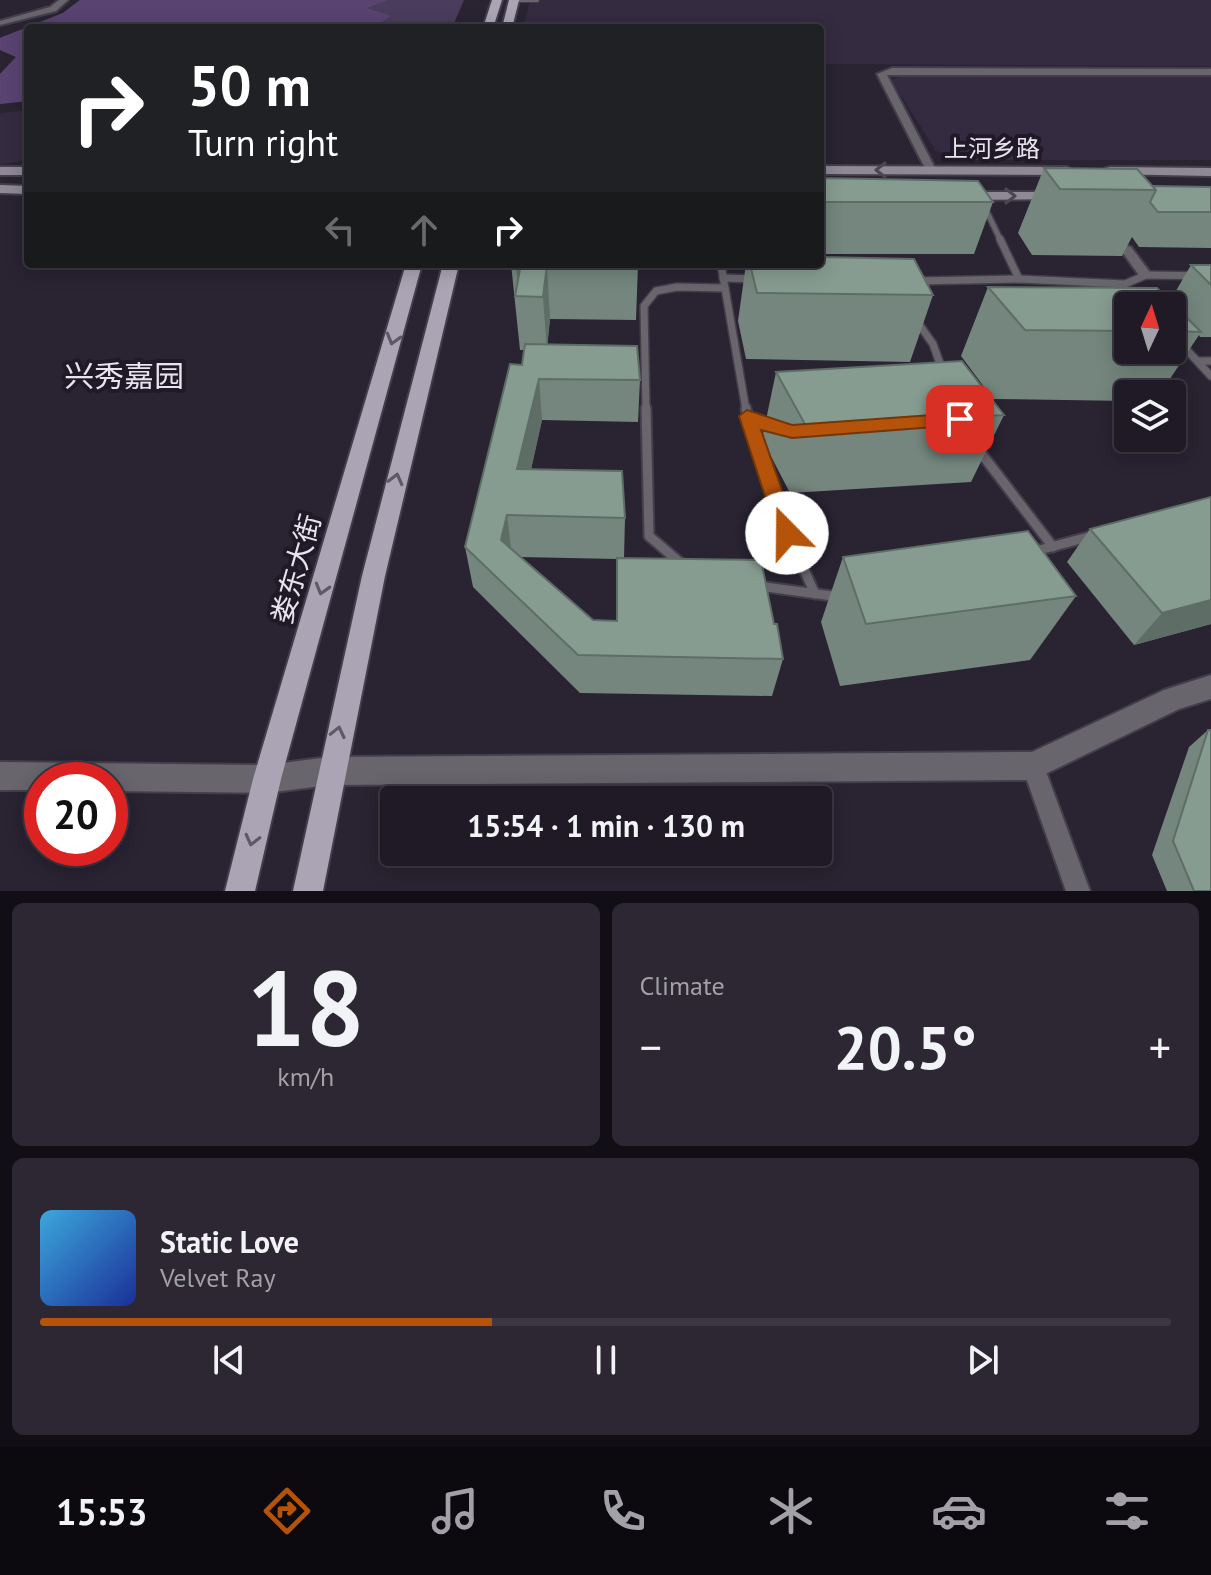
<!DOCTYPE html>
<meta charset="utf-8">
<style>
body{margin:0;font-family:"PT Sans","Noto Sans SC",sans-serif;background:#2c2732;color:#f1f3f6;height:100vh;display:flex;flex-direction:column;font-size:30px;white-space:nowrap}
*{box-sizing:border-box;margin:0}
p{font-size:26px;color:#a1a1a7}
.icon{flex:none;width:44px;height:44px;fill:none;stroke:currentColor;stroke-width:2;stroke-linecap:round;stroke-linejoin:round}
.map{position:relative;height:891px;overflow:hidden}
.panel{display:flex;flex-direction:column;gap:12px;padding:12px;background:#110e15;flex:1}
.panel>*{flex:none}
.hud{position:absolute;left:24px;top:24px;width:800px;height:244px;border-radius:8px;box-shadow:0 4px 20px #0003,0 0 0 2px #3c3843;background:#202124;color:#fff;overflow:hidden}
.needle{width:52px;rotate:4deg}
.buttons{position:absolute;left:1114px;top:292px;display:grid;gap:16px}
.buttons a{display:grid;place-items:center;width:72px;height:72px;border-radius:8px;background:#1f1a26;box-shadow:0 4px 20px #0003,0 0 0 2px #3c3843;font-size:40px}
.speed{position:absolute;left:24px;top:762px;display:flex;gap:16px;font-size:40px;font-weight:700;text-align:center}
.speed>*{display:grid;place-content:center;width:104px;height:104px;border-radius:50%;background:#1f1a26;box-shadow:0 4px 20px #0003,0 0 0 2px #3c3843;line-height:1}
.speed .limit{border:12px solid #d22;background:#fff;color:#111}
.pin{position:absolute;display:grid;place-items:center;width:68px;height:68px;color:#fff;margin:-34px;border-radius:16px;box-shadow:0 4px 12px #0006}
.me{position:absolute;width:88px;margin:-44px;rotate:338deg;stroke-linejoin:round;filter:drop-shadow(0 0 6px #0008)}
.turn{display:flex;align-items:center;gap:28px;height:168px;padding:0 32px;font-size:36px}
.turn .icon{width:104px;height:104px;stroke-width:2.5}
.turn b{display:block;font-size:56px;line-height:68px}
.lanes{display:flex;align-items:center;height:76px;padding:0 32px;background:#0003;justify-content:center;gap:40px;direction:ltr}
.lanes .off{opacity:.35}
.big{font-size:60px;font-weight:700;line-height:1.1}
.panel .widget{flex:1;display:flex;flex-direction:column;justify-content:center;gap:12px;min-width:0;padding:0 28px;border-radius:12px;background:#2c2732}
.panel .dial{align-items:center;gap:0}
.dial b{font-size:104px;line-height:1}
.song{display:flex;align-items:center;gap:24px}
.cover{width:96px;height:96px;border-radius:12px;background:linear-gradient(135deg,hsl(200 70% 55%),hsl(230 70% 35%))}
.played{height:8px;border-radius:4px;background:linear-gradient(90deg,#b45309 40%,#3c3843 40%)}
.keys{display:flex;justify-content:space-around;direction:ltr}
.heat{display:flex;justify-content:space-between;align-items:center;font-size:44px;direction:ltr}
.panel .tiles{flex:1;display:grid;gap:12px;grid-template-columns:1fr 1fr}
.widget:last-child{grid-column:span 2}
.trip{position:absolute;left:380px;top:786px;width:452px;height:80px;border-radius:8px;background:#1f1a26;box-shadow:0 4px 20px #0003,0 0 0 2px #3c3843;font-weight:700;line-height:80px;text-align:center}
.tab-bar{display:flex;height:128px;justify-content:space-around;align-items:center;background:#0c0a0f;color:#a1a1a7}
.tab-bar .icon{width:56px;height:56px}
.tab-bar .active{color:#b45309}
.tab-bar b{font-size:36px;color:#f1f3f6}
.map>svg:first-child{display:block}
.built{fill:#342b40}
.green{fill:#4a3c5c}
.forest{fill:#584371}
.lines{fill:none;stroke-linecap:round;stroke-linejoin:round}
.service-far3-casing{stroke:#443e4c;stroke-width:6}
.service-far2-casing{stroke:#443e4c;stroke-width:8}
.service-far1-casing{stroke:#443e4c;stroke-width:10}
.service-casing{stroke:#443e4c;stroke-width:13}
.minor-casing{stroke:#443e4c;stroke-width:4}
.tertiary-casing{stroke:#443e4c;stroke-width:4}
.secondary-casing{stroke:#443e4c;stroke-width:4}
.primary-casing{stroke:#443e4c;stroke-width:4}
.service-far3{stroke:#68656d;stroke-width:4}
.service-far2{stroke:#68656d;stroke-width:5}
.service-far1{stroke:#68656d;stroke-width:7}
.service{stroke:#68656d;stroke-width:9}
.minor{fill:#68656d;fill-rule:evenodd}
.tertiary{fill:#68656d;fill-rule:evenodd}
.secondary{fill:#8e8995;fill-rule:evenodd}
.primary{fill:#aaa4b4;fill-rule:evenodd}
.wall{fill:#74867d;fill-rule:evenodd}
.shaded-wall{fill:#5e6d66}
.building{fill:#879c91;stroke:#5e6d66;stroke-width:2}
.oneway{stroke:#4c4654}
.oneway2{stroke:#5e5867}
.route{fill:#b45309;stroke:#753606;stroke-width:2}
.labels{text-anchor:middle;stroke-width:8;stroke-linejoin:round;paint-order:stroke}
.far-street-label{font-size:24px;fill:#e8e4ee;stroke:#201a28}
.street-label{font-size:28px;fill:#e8e4ee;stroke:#201a28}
.neighbourhood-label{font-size:30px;fill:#e8e4ee;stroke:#201a28}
</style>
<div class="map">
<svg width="1211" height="891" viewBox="0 0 1211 891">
<rect width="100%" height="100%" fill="#292332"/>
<!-- built -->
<g class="built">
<path d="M530,0H1211V66L820,64V28H523Z"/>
<path d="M904,75L1211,76V160H965L936,151L891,80Z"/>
<path d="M28,110V160L0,165V113Z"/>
</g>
<!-- green -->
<path class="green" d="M80,0H464L452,28H28V101L0,104V74L16,57L0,50V38L63,13Z"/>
<!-- forest -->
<path class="forest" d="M80,0H388L367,8L391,16L383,21L379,28H28V101L0,104V74L16,57L0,50V38L63,13Z"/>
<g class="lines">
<!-- service-far3 casing -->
<g class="service-far3-casing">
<path id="service-far3" d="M514,0H537"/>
</g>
<!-- service-far2 casing -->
<g class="service-far2-casing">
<path id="service-far2" d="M985,208L1001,241"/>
</g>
<!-- service-far1 casing -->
<g class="service-far1-casing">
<g id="service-far1">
<path d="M1000,239L1019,279"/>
<path d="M723,278L755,279"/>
<path d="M916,281L1019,279L1125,284L1146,275L1211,276"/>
<path d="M725,288L746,410"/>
<path d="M916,320L933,344L943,372"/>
<path d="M1172,334L1211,376"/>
<path d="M1198,361H1211"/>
<path d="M646,410L644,306L656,291L677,287L725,288L721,264"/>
</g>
</g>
<!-- service casing -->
<g class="service-casing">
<g id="service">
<path d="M646,408L649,536L684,566"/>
<path d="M746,408L747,416L776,428"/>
<path d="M747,416L777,509L815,594"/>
<path d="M978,449L1053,547"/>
<path d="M1032,552L1092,536"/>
<path d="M758,586L840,597"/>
</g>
</g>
<!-- minor casing -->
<g class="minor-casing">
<g id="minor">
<path d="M59,0H68L56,11L0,25V21L50,7Z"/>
<path d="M892,68L1211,69V75H887L936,170L931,173L926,170L877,74Z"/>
<path d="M1127,246L1131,247L1152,275L1151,278H1141L1123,253L1121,250Z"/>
<path d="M1033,755L1041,758L1090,891H1066L1022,766L1025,758Z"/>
</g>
</g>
<!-- tertiary casing -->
<g class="tertiary-casing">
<path id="tertiary" d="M1211,675V699L1179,709L1033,780L329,785L267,793L110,791V780H42V790H0V762L267,765L329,757L1032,752L1164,690Z"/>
</g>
<!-- secondary casing -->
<g class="secondary-casing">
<g id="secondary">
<path d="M820,166L1067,167L1074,171L1067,175L820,174Z"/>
<rect x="0" y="167" width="28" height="8"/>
<path d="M1111,167L1211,168V176L1106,174V168Z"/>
<path d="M0,185L28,186V194L0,193Z"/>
<path d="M1060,192L1065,193V199L964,200L957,196L964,192Z"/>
</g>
</g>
<!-- primary casing -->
<g class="primary-casing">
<g id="primary">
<path d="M492,0H502L493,28H483Z"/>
<path d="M509,0H519L512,28H502Z"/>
<path d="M406,264H422L281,779L255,891H225L253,779Z"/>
<path d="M443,264H459L385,576L323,891H293L362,576Z"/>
</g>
</g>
<!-- service-far3 -->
<use href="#service-far3" class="service-far3"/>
<!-- service-far2 -->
<use href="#service-far2" class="service-far2"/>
<!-- service-far1 -->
<use href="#service-far1" class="service-far1"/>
<!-- service -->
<use href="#service" class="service"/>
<!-- minor -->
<use href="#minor" class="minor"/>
<!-- tertiary -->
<use href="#tertiary" class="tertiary"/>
<!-- secondary -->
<use href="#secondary" class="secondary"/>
<!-- primary -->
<use href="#primary" class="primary"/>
</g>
<!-- wall -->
<g class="wall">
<path d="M1044,168L1153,186L1211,187V248L1139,247L1132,237L1122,256L1032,255L1018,233Z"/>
<path d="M820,178L993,202L974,254H820Z"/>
<path d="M511,264H638L636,320L550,319L547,345L640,380L638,422L542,420L531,469L625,518L624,558L774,624L783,659L772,696L580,693L473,587L465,547L522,365L524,350H520ZM520,557L617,559L616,621L593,620Z"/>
<path d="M746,264H820L933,295L910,362L746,359L738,321Z"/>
<path d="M1191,265H1211V337H1200L1199,335L1160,394H1128V401L993,399L961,356L988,287L1170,301ZM1128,306H1172V350H1128Z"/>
<path d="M776,372L1004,415L971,482L790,493L762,439Z"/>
<path d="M1090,529L1211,624L1134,645L1067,562Z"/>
<path d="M843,557L1076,596L1030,660L840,686L821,622Z"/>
<path d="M1208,730L1211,891H1167L1152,855L1189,747Z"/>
</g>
<!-- shaded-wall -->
<g class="shaded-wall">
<path d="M516,264H522L519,296Z"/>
<path d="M547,265L550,319L547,351L543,297Z"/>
<path d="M539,379L542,420L522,511L517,469Z"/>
<path d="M507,515L512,556L501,540Z"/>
<path d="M1211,600V624L1134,645L1162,613Z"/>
</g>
<!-- building -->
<g class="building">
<path d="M1044,168L1137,169L1156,190L1060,189Z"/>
<path d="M820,178L978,181L993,202H820Z"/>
<path d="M1153,186L1211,187V212H1158L1150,202L1156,190Z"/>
<path d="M820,257L914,259L933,295L757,293L750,264H820Z"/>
<path d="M521,264H638V266L547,265L543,297L515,296Z"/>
<path d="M1191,265H1211V285Z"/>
<path d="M988,287L1157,288L1201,332L1172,331V306H1128V331L1025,330Z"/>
<path d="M525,344L637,346L640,380L539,379L517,469L622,471L625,518L507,515L501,540L593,620L617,621V558L761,560L774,624H777L783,659L578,655L465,547L510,364L522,365Z"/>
<path d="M962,361L1004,415L806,426L776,372Z"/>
<path d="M1211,497V600L1162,613L1090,529Z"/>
<path d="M1028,531L1076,596L866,624L843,557Z"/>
<path d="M1208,730H1211V891H1194L1173,841Z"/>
</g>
<!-- one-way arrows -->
<defs><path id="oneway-chevron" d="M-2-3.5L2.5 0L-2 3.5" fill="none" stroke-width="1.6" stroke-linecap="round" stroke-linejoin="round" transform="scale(2)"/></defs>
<g class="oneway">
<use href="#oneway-chevron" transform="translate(881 170) rotate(-180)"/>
<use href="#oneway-chevron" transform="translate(1010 196)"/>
</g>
<g class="oneway2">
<use href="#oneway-chevron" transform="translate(393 339) rotate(106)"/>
<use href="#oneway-chevron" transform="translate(396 479) rotate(-76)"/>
<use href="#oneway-chevron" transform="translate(322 589) rotate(106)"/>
<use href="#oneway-chevron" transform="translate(338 732) rotate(-77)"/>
<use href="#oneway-chevron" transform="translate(252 840) rotate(104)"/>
</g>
<!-- route -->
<path class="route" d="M747,410L792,425L960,413L968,419L960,425L792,438L761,430L797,533L794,539H780L777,533L739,416Z"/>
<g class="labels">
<!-- far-street labels -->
<g class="far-street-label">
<text x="992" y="157">上河乡路</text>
</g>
<!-- street labels -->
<g class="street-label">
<text transform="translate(296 569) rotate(-74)" y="10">娄东大街</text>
</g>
<!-- neighbourhood labels -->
<g class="neighbourhood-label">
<text x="124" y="387">兴秀嘉园</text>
</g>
</g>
</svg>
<div class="buttons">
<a><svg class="needle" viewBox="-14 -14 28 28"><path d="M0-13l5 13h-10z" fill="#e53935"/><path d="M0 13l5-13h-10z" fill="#a1a1a7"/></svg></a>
<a><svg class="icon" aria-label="layers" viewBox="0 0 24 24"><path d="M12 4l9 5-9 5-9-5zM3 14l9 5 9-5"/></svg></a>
</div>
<div class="speed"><div class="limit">20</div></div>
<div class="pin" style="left:960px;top:419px;background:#d93025"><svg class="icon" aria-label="arrive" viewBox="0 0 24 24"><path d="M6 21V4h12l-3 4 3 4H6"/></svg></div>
<svg class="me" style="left:787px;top:533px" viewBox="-20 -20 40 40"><circle r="19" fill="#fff"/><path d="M0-13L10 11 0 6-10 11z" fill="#b45309"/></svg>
<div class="trip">15:54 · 1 min · 130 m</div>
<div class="hud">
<div class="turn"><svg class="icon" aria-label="right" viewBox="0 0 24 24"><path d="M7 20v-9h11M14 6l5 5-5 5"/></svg><div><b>50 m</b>Turn right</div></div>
<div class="lanes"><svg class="icon off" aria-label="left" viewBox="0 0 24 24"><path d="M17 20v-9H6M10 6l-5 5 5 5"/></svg><svg class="icon off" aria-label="ahead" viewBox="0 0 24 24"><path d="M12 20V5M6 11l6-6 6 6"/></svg><svg class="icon" aria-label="right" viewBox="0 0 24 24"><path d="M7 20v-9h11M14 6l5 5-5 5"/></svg></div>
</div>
</div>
<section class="panel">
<div class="tiles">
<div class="widget dial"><b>18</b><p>km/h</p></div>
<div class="widget"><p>Climate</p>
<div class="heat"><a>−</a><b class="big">20.5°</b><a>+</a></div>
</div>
<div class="widget">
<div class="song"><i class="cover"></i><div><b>Static Love</b><p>Velvet Ray</p></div></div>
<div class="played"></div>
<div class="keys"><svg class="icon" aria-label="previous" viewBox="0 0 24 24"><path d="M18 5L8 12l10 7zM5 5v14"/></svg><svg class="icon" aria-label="pause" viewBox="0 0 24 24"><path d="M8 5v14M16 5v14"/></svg><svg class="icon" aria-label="next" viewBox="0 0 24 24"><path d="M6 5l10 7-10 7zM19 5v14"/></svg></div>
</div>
</div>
</section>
<nav class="tab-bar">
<b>15:53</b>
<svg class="icon active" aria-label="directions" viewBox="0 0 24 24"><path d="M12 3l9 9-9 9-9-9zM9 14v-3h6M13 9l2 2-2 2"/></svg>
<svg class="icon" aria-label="music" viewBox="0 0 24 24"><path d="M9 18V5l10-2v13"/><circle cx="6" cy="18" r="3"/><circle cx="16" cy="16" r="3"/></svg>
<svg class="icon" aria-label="phone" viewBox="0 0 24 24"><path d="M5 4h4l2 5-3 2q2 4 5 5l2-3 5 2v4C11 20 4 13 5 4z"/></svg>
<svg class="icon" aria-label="climate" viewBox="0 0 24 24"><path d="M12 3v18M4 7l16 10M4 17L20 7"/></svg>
<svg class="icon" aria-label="car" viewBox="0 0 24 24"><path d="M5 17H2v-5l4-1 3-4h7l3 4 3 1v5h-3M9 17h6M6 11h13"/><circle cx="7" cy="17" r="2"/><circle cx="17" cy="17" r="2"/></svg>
<svg class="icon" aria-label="filters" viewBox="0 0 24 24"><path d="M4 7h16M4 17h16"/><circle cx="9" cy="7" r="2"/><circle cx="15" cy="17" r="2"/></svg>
</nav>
